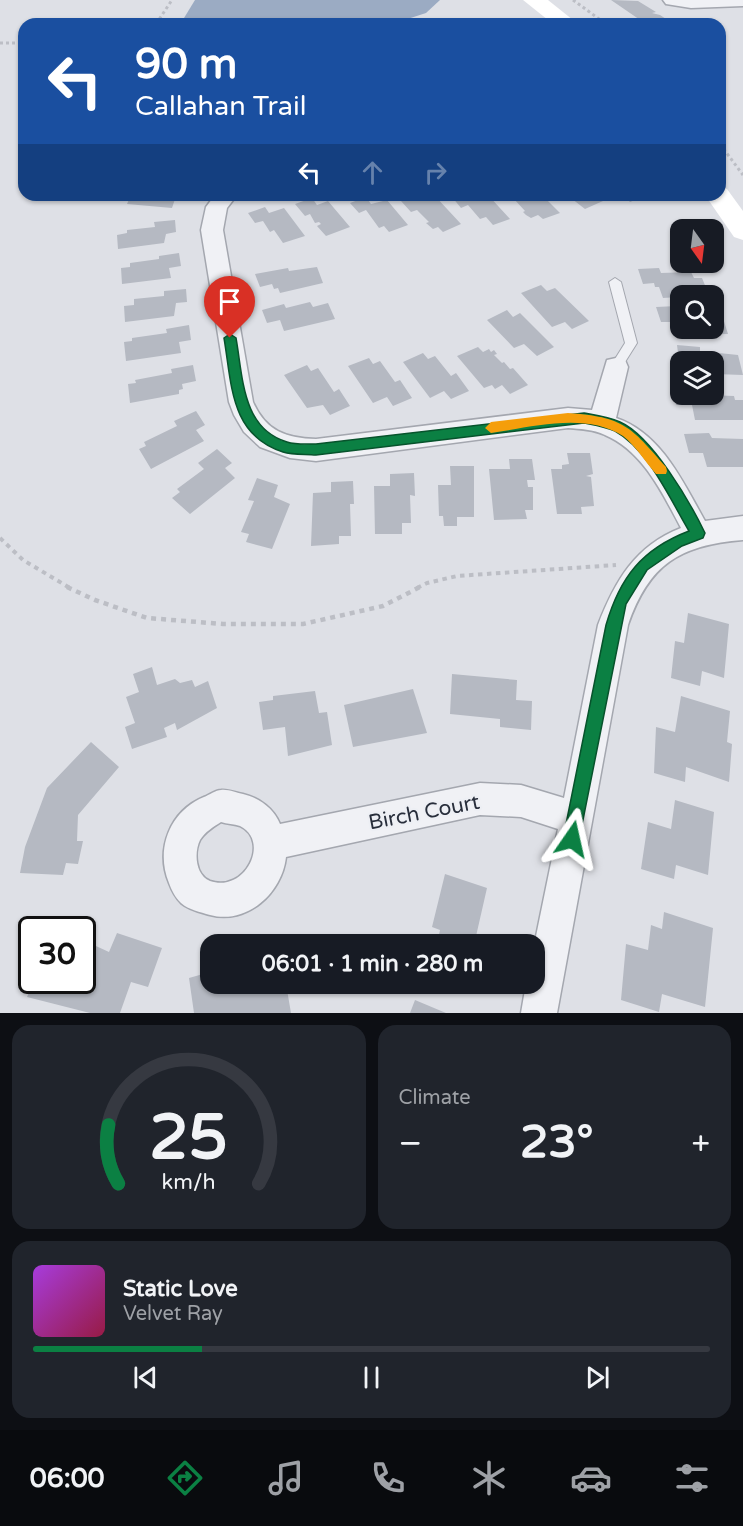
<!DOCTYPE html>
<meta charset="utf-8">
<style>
body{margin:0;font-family:"Varela Round",sans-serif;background:#20242c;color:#f1f3f6;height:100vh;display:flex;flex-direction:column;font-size:22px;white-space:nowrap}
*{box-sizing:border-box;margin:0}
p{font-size:20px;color:#9ea1a6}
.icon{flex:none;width:33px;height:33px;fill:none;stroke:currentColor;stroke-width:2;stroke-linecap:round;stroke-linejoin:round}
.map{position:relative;height:1013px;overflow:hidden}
.panel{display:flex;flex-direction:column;gap:12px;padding:12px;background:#0d0f14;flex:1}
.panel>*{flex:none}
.banner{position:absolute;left:18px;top:18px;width:708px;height:183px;border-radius:18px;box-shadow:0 2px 4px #0004;background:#1a4fa0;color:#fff;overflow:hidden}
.needle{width:39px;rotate:166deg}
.buttons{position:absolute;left:670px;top:219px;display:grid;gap:12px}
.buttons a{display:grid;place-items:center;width:54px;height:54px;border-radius:12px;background:#171b24;box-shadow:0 2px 4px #0004;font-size:30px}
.speed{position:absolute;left:18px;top:916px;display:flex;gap:12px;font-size:30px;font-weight:700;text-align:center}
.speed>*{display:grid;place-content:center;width:78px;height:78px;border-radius:50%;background:#171b24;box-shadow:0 2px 4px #0004;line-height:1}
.speed .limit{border:3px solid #111;border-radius:9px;background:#fff;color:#111}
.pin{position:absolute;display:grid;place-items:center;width:51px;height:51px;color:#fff;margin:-62px -26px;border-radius:50% 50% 50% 0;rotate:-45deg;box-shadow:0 0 6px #0007}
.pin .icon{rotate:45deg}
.me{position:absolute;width:66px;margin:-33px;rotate:11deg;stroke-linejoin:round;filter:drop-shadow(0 0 4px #0008)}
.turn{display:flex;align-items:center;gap:21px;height:126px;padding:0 18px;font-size:27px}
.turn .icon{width:78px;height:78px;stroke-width:2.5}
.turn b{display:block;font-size:42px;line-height:51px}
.lanes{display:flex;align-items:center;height:57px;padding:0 18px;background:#0003;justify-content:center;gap:30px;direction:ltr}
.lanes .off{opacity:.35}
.big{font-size:45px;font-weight:700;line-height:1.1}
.panel .tile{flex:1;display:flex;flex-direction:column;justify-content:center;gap:9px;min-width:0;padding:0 21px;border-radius:18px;background:#20242c}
.panel .dial{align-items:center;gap:0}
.dial svg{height:156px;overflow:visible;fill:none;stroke:#363941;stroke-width:7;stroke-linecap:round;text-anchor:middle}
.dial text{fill:#f1f3f6;stroke:none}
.song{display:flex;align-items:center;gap:18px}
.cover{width:72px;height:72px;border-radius:9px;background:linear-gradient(135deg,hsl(280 70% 55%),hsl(340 70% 35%))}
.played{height:6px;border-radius:3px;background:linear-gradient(90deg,#0b8043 25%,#363941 25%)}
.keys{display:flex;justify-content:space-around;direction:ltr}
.heat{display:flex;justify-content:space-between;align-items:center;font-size:33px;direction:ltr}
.panel .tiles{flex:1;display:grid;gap:12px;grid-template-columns:1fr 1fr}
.tile:last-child{grid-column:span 2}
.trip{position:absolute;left:200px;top:934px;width:345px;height:60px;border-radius:18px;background:#171b24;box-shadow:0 2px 4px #0004;font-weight:700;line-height:60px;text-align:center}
.menu{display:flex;height:96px;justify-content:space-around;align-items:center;background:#090b0e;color:#9ea1a6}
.menu .icon{width:42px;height:42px}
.menu .active{color:#0b8043}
.menu b{font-size:27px;color:#f1f3f6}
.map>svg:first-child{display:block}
.water{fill:#9babc3}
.building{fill:#b5b9c2}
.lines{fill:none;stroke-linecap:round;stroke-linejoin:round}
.lane-casing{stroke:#a4a7af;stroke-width:2}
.street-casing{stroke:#a4a7af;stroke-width:3}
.path-far2{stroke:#bcbec5;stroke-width:3;stroke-dasharray:3 3;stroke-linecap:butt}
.path-far1{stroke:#bcbec5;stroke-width:4;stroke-dasharray:4.5 4.5;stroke-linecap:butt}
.path{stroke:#bcbec5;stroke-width:4.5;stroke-dasharray:5 5;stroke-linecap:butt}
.lane{fill:#f0f1f5;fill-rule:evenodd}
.street{fill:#f0f1f5;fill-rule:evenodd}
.secondary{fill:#fff;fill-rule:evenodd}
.route{fill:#0b8043;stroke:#07532c;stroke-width:1.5}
.slow{fill:#f59e0b}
.labels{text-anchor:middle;stroke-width:4.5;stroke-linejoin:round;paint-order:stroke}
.near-street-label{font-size:21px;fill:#282e3b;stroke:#edeff4}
</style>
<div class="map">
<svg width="743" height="1013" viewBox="0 0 743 1013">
<rect width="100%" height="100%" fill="#dee0e6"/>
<!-- water -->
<path class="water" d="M195,0H440L426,13L392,24H186L184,18Z"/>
<!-- building -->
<g class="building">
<path d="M611,0L638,1L656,12L652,13L660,15L672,23L646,24Z"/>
<path d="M131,195H186L184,200L175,199L172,208L127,204Z"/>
<path d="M417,195L422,201L435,196L461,224L443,232L438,227L433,229L426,223L429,222L417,210L411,212L401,201Z"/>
<path d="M457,195L472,197L488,195L510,219L493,225L486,217L480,219L468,205L461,208L452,197Z"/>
<path d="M503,195H542L560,213L543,219L538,215L531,218L526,215L523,212L525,211L514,199L509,201Z"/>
<path d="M567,195H596L603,201L585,209Z"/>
<path d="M623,195H647L630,202Z"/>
<path d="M366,197L371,204L387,200L408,225L389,232L384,226L379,228L366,210L359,213L350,203Z"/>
<path d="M312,198L317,205L328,201L350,227L326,236L317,226L321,224L319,222L315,223L310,214L305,216L295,204Z"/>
<path d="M265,207L269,213L284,208L305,236L283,243L274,230L270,232L263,221L255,223L248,213Z"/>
<path d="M175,220L176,232L166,234L164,243L118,249L117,235L127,233V230L155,227L154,222Z"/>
<path d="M179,253L181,266L169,268L171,278L122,284L121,268L130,267V263L159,259V256Z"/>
<path d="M317,267L323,283L280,293L278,288L274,289L272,284L260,287L255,274L288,268L289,271Z"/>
<path d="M659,268L661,273L691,272L694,278H702L709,295L663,298L659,287H655L654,283L643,284L638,269Z"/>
<path d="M541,285L547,291L555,288L589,321L572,329L565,322L552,327L521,293Z"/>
<path d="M186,289L187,302L176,303L174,316L125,322L124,306L134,305V299L164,296V291Z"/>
<path d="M310,302L313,307L328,303L335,319L284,331L280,320L267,323L262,310L284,304L286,308Z"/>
<path d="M677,306L679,312H681V328H714V315H722L728,334L674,335L671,322H661L656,307Z"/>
<path d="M507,310L513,317L520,313L554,347L537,356L524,344L514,348L487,320Z"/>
<path d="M189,325L191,340L179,342L181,353L126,361L124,342L132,341V338L167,333L166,329Z"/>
<path d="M677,345L700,347V351L738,355L743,375L714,374V362L679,361Z"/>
<path d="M478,347L483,352L489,349L491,352L494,350L497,354L494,355L502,363L504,362L510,369L513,368L528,385L510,394L502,385L495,389L492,385L484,388L457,356Z"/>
<path d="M423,353L428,359L435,356L451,376L456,373L469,391L451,399L444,391L430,398L403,362Z"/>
<path d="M369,358L373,364L380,361L395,382L400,380L412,398L393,406L387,397L373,403L348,366Z"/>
<path d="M193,365L196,381L182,384L183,389L179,390V394L130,403L128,384L136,383L135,380L172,373L171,369Z"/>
<path d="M307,365L311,371L318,368L334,392L339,389L350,406L330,415L323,405L307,408L284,375Z"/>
<path d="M673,387L681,388V394L734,396L735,400H743V420H695L692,405H676Z"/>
<path d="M196,411L205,425L196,430L204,441L151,469L139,449L146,446L144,442L177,426L174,421Z"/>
<path d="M709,433L712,438L743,439V467H707L703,453H689L684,434Z"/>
<path d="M217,449L232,463L225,468L235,478L190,514L172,498L180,492L177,489L204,469L198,463Z"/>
<path d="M567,453H590L593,474L586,476L591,477L594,506L581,507L582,514H557L551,469H562V465L569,464Z"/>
<path d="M509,459H532L535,480H527L528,487H533V510H525L527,519L494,520L489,469H510Z"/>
<path d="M450,466H474V517H457V526H444L443,516H439L438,485H451Z"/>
<path d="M414,473L415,496L410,495L411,523H402V534H375L374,486H390V474Z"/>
<path d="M257,478L278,485L274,497L290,504L272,549L246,542L249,534L241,532L254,501L248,500Z"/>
<path d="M353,481L354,504H350L351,536H339V544L311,546L313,493L331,492V482Z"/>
<path d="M688,613L729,624L724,678L702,671L700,686L671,678L675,641L684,643Z"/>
<path d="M152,667L157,685L175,679L180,683L192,680L195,687L208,681L217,708L177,730L175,723L164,728L167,737L132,749L125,727L135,723L126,697L139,692L133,674Z"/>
<path d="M452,674L517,680L516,700L532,701L531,730L500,727V719L450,714Z"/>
<path d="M413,689L427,733L353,747L344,705Z"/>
<path d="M315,691L319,713L327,712L332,745L288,756L285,727L263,730L259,702L273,700V696Z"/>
<path d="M681,696L730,711L727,742L732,744L729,782L686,767L685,782L654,773L656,727L675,732Z"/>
<path d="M91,742L119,767L78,815L77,841H83L78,864L66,863L63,875L20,873L25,847L47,788Z"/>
<path d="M675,800L714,812L708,875L676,865L674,879L641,869L648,822L671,829Z"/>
<path d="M445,874L487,888L474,945H437L440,930L432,927Z"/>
<path d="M664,912L713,928L705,1007L662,994L659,1012L621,1000L626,944L648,950L651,925L662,929Z"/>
<path d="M117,933L162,948L148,987L131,982L120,1013H90L27,997L34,981H82V948L85,941L109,952Z"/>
<path d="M293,937L295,945H262L278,940Z"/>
<path d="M210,972V984H286L291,1013H194L189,978Z"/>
<path d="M415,1000L446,1013H410Z"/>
</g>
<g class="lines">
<!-- lane casing -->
<g class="lane-casing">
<path id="lane" d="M615,278L621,282L637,343L620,370L616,372L610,367L625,343L609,282Z"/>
</g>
<!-- street casing -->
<g class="street-casing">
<g id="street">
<path d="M663,0H743V6L691,8L666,4Z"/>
<path d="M215,195H237L227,208L223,230L253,402C266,431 286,438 316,439L568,408L592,410L607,360L616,358L625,360L628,367L616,418C661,433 683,482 705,521L743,516V540C680,545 649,564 628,625L557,1013H521L526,984H534V946L558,829L521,817L480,815L286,857C282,893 247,925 210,915C200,912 189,910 181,903C175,897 172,891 169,883C155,849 170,811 204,797C209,795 216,790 221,790C228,789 237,793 243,794C260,798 274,809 280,824L480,783L521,785L564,798L598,625C615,581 635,546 681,528C663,494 643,451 605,435C593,429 580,429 568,428L316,461L290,458L260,447L244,432L234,415L229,402L201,230L206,207ZM221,822C227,824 234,824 240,826C271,841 245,893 210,881C195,875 194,852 200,840C205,832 213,827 221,822Z"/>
</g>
</g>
<!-- path-far2 -->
<g class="path-far2">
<path d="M573,0L606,24"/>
<path d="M156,24L172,0"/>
<path d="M0,43H24"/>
<path d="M720,144L743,175"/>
</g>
<!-- path-far1 -->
<g class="path-far1">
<path d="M0,538L23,560L70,588"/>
<path d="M417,588L427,583L457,576L616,565"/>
</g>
<!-- path -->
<path class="path" d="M67,587L95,600L147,618L223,624H303L383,606L420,587"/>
<!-- lane -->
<use href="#lane" class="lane"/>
<!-- street -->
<use href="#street" class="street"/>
<!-- secondary -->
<g class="secondary">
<path d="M523,0H548L578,24H553Z"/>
<path d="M720,187L727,189L743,211V240L734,237L705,195H720Z"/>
</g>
</g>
<!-- route -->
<path class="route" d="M230,334L236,338C243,377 242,429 287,442C296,445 307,444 316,444L584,413C595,415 609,417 620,422C652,436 690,502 705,533L703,538L682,546L647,570L626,604L578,845L572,848L566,845L563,839L606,625C620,577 642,549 689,531C670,499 648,449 615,431C606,427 594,425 584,423L316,455C305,454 293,455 283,452C230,435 232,385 224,338Z"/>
<!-- slow -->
<path class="slow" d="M568,413C624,417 630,426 666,467L667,471L666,474H656C646,463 635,445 623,436C585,412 533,427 491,433L485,428L491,422Z"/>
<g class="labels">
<!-- near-street labels -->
<g class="near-street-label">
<text transform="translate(424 812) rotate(-11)" y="7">Birch Court</text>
</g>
</g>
</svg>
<div class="buttons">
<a><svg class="needle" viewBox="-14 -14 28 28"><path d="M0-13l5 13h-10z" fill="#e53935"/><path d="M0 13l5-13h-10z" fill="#9ea1a6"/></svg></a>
<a><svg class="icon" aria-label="search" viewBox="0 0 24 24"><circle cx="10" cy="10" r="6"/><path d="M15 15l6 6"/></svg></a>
<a><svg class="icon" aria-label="layers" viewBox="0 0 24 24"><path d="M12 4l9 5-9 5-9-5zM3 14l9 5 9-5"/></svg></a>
</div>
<div class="speed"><div class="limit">30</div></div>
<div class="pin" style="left:230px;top:338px;background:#d93025"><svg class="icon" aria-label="arrive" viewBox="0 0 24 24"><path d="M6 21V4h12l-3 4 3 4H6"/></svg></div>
<svg class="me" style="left:572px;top:839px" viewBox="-20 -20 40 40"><path d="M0-17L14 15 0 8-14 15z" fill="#0b8043" stroke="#fff" stroke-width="4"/></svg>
<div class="trip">06:01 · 1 min · 280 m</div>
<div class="banner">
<div class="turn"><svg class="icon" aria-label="left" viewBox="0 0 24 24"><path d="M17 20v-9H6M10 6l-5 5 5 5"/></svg><div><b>90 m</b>Callahan Trail</div></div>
<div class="lanes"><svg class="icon" aria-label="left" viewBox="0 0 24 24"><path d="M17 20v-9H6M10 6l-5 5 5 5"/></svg><svg class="icon off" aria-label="ahead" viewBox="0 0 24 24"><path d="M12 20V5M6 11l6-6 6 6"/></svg><svg class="icon off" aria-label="right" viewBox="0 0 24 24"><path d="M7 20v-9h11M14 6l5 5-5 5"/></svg></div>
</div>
</div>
<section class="panel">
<div class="tiles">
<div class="tile dial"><svg viewBox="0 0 100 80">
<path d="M14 69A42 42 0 1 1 86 69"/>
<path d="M14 69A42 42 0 0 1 9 39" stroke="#0b8043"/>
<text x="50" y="56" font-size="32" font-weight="700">25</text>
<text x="50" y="72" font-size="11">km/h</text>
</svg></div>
<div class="tile"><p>Climate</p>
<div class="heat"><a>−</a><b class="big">23°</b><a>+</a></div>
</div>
<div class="tile">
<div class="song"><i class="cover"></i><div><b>Static Love</b><p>Velvet Ray</p></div></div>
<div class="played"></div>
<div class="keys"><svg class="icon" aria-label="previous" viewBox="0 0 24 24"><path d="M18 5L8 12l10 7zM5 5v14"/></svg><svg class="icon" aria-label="pause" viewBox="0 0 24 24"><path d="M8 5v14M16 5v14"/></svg><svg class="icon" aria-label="next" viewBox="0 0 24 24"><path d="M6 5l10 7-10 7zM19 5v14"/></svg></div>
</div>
</div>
</section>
<nav class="menu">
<b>06:00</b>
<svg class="icon active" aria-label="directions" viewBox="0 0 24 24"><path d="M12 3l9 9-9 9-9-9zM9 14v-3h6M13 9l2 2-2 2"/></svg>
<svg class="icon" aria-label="music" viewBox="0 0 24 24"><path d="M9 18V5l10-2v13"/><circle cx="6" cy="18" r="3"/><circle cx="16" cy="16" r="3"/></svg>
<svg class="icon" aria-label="phone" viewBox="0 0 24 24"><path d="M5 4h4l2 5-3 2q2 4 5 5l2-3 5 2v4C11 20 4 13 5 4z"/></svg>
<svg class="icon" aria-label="climate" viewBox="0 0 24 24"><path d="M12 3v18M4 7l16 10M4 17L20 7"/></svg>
<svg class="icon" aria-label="car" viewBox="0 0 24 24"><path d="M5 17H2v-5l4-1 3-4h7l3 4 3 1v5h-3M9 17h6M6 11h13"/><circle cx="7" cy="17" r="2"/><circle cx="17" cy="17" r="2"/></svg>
<svg class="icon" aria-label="filters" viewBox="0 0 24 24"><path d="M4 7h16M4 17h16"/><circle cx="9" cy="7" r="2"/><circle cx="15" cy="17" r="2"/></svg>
</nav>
